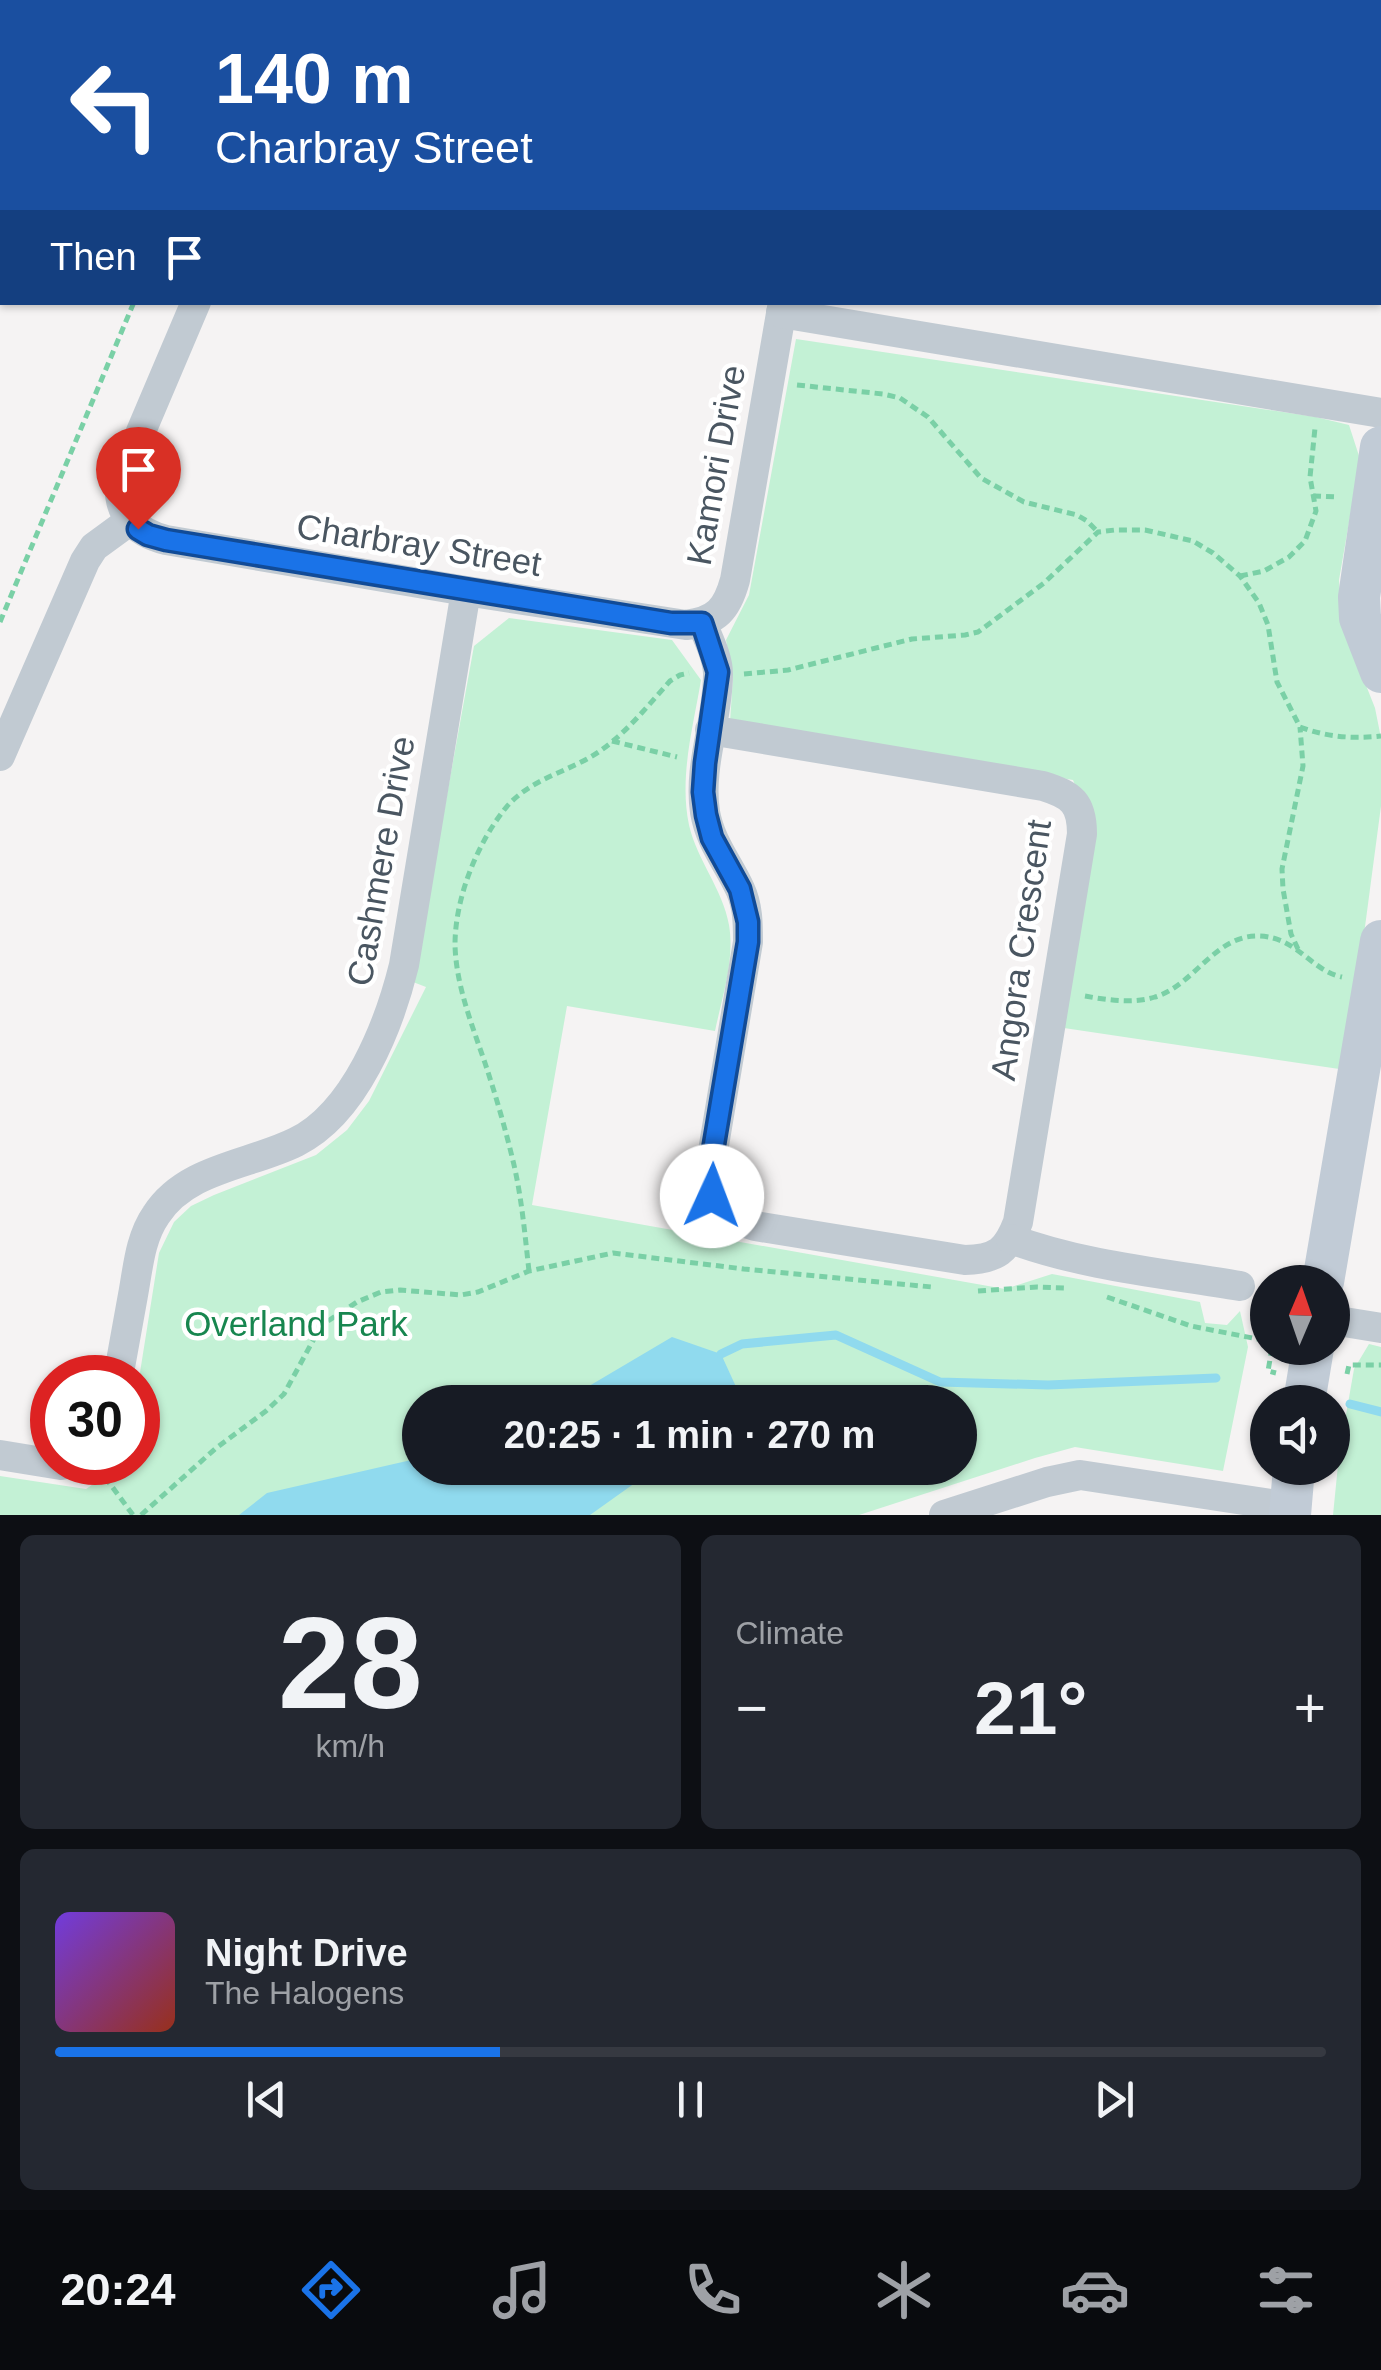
<!DOCTYPE html>
<meta charset="utf-8">
<style>
body{margin:0;font-family:Helvetica,sans-serif;background:#242831;color:#f1f3f6;height:100vh;display:flex;flex-direction:column;font-size:38px;white-space:nowrap}
*{box-sizing:border-box;margin:0}
p{font-size:32px;color:#9ea1a6}
.icon{flex:none;width:55px;height:55px;fill:none;stroke:currentColor;stroke-width:2;stroke-linecap:round;stroke-linejoin:round}
.map{position:relative;height:1515px;overflow:hidden}
.sheet{display:flex;flex-direction:column;gap:20px;padding:20px;background:#0d0f14;flex:1}
.sheet>*{flex:none}
.banner{position:absolute;left:0px;top:0px;width:1382px;height:305px;box-shadow:0 2px 8px #0004;background:#1a4fa0;color:#fff;overflow:hidden}
.needle{width:65px;rotate:2deg}
.controls{position:absolute;left:1250px;top:1265px;display:grid;gap:20px}
.controls a{display:grid;place-items:center;width:100px;height:100px;border-radius:50%;background:#171b24;box-shadow:0 2px 8px #0004;font-size:50px}
.speed{position:absolute;left:30px;top:1355px;display:flex;gap:20px;font-size:50px;font-weight:700;text-align:center}
.speed>*{display:grid;place-content:center;width:130px;height:130px;border-radius:50%;background:#171b24;box-shadow:0 2px 8px #0004;line-height:1}
.speed .limit{border:15px solid #d22;background:#fff;color:#111}
.pin{position:absolute;display:grid;place-items:center;width:85px;height:85px;color:#fff;margin:-102px -42px;border-radius:50% 50% 50% 0;rotate:-45deg;box-shadow:0 0 10px #0007}
.pin .icon{rotate:45deg}
.me{position:absolute;width:110px;margin:-55px;rotate:2deg;stroke-linejoin:round;filter:drop-shadow(0 0 8px #0008)}
.turn{display:flex;align-items:center;gap:35px;height:210px;padding:0 50px;font-size:45px}
.turn .icon{width:130px;height:130px;stroke-width:2.5}
.turn b{display:block;font-size:70px;line-height:85px}
.then{display:flex;align-items:center;height:95px;padding:0 50px;background:#0003;gap:20px;font-size:38px}
.big{font-size:75px;font-weight:600;line-height:1.1}
.sheet .widget{flex:1;display:flex;flex-direction:column;justify-content:center;gap:15px;min-width:0;padding:0 35px;border-radius:15px;background:#242831}
.sheet .dial{align-items:center;gap:0}
.dial b{font-size:130px;line-height:1}
.song{display:flex;align-items:center;gap:30px}
.cover{width:120px;height:120px;border-radius:15px;background:linear-gradient(135deg,hsl(260 70% 55%),hsl(10 70% 35%))}
.played{height:10px;border-radius:5px;background:linear-gradient(90deg,#1a73e8 35%,#363941 35%)}
.keys{display:flex;justify-content:space-around;direction:ltr}
.heat{display:flex;justify-content:space-between;align-items:center;font-size:55px;direction:ltr}
.sheet .tiles{flex:1;display:grid;gap:20px;grid-template-columns:1fr 1fr}
.widget:last-child{grid-column:span 2}
.trip{position:absolute;left:402px;top:1385px;width:575px;height:100px;border-radius:50px;background:#171b24;box-shadow:0 2px 8px #0004;font-weight:600;line-height:100px;text-align:center}
.menu{display:flex;height:160px;justify-content:space-around;align-items:center;background:#090b0e;color:#9ea1a6}
.menu .icon{width:70px;height:70px}
.menu .selected{color:#1a73e8}
.menu b{font-size:45px;color:#f1f3f6}
.map>svg:first-child{display:block}
.green{fill:#c3f1d5;fill-rule:evenodd}
.water{fill:#90daee}
.lines{fill:none;stroke-linecap:round;stroke-linejoin:round}
.stream{stroke:#90daee;stroke-width:9}
.path{stroke:#7ad0a6;stroke-width:5;stroke-dasharray:8 5;stroke-linecap:butt}
.street{stroke:#c1cad2;stroke-width:30}
.secondary{stroke:#c1cbd6;stroke-width:42}
.route-casing{stroke:#114b97;stroke-width:25}
.route{stroke:#1a73e8;stroke-width:18}
.labels{text-anchor:middle;stroke-width:9;stroke-linejoin:round;paint-order:stroke}
.street-label{font-size:35px;fill:#4a5661;stroke:#fff}
.park-label{font-size:35px;fill:#17864f;stroke:#fff}
</style>
<div class="map">
<svg width="1381" height="1515" viewBox="0 0 1381 1515">
<rect width="100%" height="100%" fill="#f5f3f3"/>
<!-- green -->
<g class="green">
<path d="M796,339L1316,417L1349,425L1360,459L1339,580L1341,622L1375,708L1381,738V806L1346,1070L1064,1028L1095,834L1073,780L730,722L733,677L726,640L749,595Z"/>
<path d="M509,618L672,640L701,680C693,728 679,777 689,825C697,860 723,890 729,925C735,960 722,997 715,1031L567,1006L532,1205L1005,1289L1052,1274L1200,1302L1205,1323L1227,1325L1240,1311L1248,1347L1223,1471L1075,1447L1035,1458L859,1515H0V1476L86,1489L117,1468L119,1463L138,1462V1385L159,1253L174,1222L191,1206L214,1195L316,1155L347,1130L369,1101L426,987L413,982L474,646ZM420,1402H960V1468H420Z"/>
<path d="M1369,1344L1381,1347V1515H1333L1339,1455L1354,1369Z"/>
</g>
<!-- water -->
<g class="water">
<path d="M672,1337L721,1354L743,1402H562Z"/>
<path d="M420,1458V1468H656L590,1515H239L267,1493Z"/>
</g>
<g class="lines">
<!-- stream -->
<g class="stream">
<path d="M721,1354L742,1344L836,1335L940,1382L1048,1385L1216,1378"/>
<path d="M1350,1404L1381,1412"/>
</g>
<!-- path -->
<g class="path">
<path d="M257,2L258,0"/>
<path d="M797,385L883,394L900,398L928,417L981,478L1024,502L1077,515L1087,521L1098,532"/>
<path d="M1313,496L1338,497"/>
<path d="M1240,576L1264,571L1289,557L1305,541L1316,511L1310,477L1315,428"/>
<path d="M0,622L134,302"/>
<path d="M744,674L788,670L912,639L965,635L978,632L1044,583L1098,532L1115,530H1145L1193,541L1213,553L1240,576L1259,603L1268,625L1277,682L1300,727C1327,737 1352,739 1381,736"/>
<path d="M612,741L677,757"/>
<path d="M1298,949L1291,934L1283,889L1282,869L1303,766L1300,727"/>
<path d="M1085,996C1107,1000 1134,1004 1155,997C1195,985 1215,934 1260,936C1298,938 1310,970 1342,977"/>
<path d="M529,1271C525,1236 522,1200 514,1165C506,1131 496,1096 485,1063C472,1025 456,985 455,945C455,899 476,846 504,810C525,783 557,775 587,759C620,741 645,709 670,681L680,675L689,673"/>
<path d="M978,1291L1037,1287L1067,1288"/>
<path d="M1107,1297L1191,1326L1268,1341"/>
<path d="M1272,1348L1268,1371L1276,1373"/>
<path d="M1347,1374L1349,1365H1381"/>
<path d="M105,1477L133,1515"/>
<path d="M141,1515L215,1449L266,1411L284,1394L316,1335L328,1321L357,1302L381,1292L400,1290L461,1295L478,1292L529,1271L613,1253L744,1269L932,1287"/>
</g>
<!-- street -->
<g class="street">
<path d="M1325,0L1340,2"/>
<path d="M327,2L328,0"/>
<path d="M832,2L833,0"/>
<path d="M1380,9H1381"/>
<path d="M196,302L120,481C117,514 135,532 166,540L466,591L686,625C717,621 727,609 735,580L783,302"/>
<path d="M781,313L1381,413"/>
<path d="M702,623C708,639 718,657 718,674C718,721 698,765 705,812C710,842 728,863 740,889C748,906 748,924 748,942L710,1169C708,1205 723,1216 755,1226L965,1260C997,1259 1007,1251 1018,1222L1082,834C1082,803 1072,795 1043,786L710,730"/>
<path d="M0,756L85,561L94,547L131,520"/>
<path d="M1011,1239C1084,1266 1163,1273 1240,1286"/>
<path d="M1332,1320L1381,1328"/>
<path d="M118,1378C123,1350 128,1322 133,1295C138,1268 140,1238 156,1215C186,1168 250,1165 296,1142C355,1113 389,1026 404,965L466,591"/>
<path d="M0,1455L61,1465L82,1462"/>
<path d="M944,1515L1047,1482L1080,1475L1290,1507"/>
</g>
<!-- secondary -->
<g class="secondary">
<path d="M1381,447L1359,597L1360,618L1381,672"/>
<path d="M1323,1282L1381,941"/>
<path d="M1304,1402L1313,1348"/>
<path d="M1290,1515L1294,1468"/>
</g>
</g>
<g class="lines">
<!-- route casing -->
<g class="route-casing">
<path id="route" d="M138,529L148,535L166,540L671,623H702L718,672L705,763L703,792L706,815L712,838L740,889L748,922V942L710,1168L709,1183L712,1196"/>
</g>
<!-- route -->
<use href="#route" class="route"/>
</g>
<g class="labels">
<!-- street labels -->
<g class="street-label">
<text transform="translate(716 465) rotate(-80)" y="12">Kamori Drive</text>
<text transform="translate(419 545) rotate(9)" y="12">Charbray Street</text>
<text transform="translate(381 861) rotate(-80)" y="12">Cashmere Drive</text>
<text transform="translate(1021 950) rotate(-82)" y="12">Angora Crescent</text>
</g>
<!-- park labels -->
<g class="park-label">
<text x="296" y="1336">Overland Park</text>
</g>
</g>
</svg>
<div class="controls">
<a><svg class="needle" viewBox="-14 -14 28 28"><path d="M0-13l5 13h-10z" fill="#e53935"/><path d="M0 13l5-13h-10z" fill="#9ea1a6"/></svg></a>
<a><svg class="icon" aria-label="sound" viewBox="0 0 24 24"><path d="M4 9h4l5-4v14l-5-4H4zM17 9q2 3 0 6"/></svg></a>
</div>
<div class="speed"><div class="limit">30</div></div>
<div class="pin" style="left:138px;top:529px;background:#d93025"><svg class="icon" aria-label="arrive" viewBox="0 0 24 24"><path d="M6 21V4h12l-3 4 3 4H6"/></svg></div>
<svg class="me" style="left:712px;top:1196px" viewBox="-20 -20 40 40"><circle r="19" fill="#fff"/><path d="M0-13L10 11 0 6-10 11z" fill="#1a73e8"/></svg>
<div class="trip">20:25 · 1 min · 270 m</div>
<div class="banner">
<div class="turn"><svg class="icon" aria-label="left" viewBox="0 0 24 24"><path d="M17 20v-9H6M10 6l-5 5 5 5"/></svg><div><b>140 m</b>Charbray Street</div></div>
<div class="then">Then<svg class="icon" aria-label="arrive" viewBox="0 0 24 24"><path d="M6 21V4h12l-3 4 3 4H6"/></svg></div>
</div>
</div>
<section class="sheet">
<div class="tiles">
<div class="widget dial"><b>28</b><p>km/h</p></div>
<div class="widget"><p>Climate</p>
<div class="heat"><a>−</a><b class="big">21°</b><a>+</a></div>
</div>
<div class="widget">
<div class="song"><i class="cover"></i><div><b>Night Drive</b><p>The Halogens</p></div></div>
<div class="played"></div>
<div class="keys"><svg class="icon" aria-label="previous" viewBox="0 0 24 24"><path d="M18 5L8 12l10 7zM5 5v14"/></svg><svg class="icon" aria-label="pause" viewBox="0 0 24 24"><path d="M8 5v14M16 5v14"/></svg><svg class="icon" aria-label="next" viewBox="0 0 24 24"><path d="M6 5l10 7-10 7zM19 5v14"/></svg></div>
</div>
</div>
</section>
<nav class="menu">
<b>20:24</b>
<svg class="icon selected" aria-label="directions" viewBox="0 0 24 24"><path d="M12 3l9 9-9 9-9-9zM9 14v-3h6M13 9l2 2-2 2"/></svg>
<svg class="icon" aria-label="music" viewBox="0 0 24 24"><path d="M9 18V5l10-2v13"/><circle cx="6" cy="18" r="3"/><circle cx="16" cy="16" r="3"/></svg>
<svg class="icon" aria-label="phone" viewBox="0 0 24 24"><path d="M5 4h4l2 5-3 2q2 4 5 5l2-3 5 2v4C11 20 4 13 5 4z"/></svg>
<svg class="icon" aria-label="climate" viewBox="0 0 24 24"><path d="M12 3v18M4 7l16 10M4 17L20 7"/></svg>
<svg class="icon" aria-label="car" viewBox="0 0 24 24"><path d="M5 17H2v-5l4-1 3-4h7l3 4 3 1v5h-3M9 17h6M6 11h13"/><circle cx="7" cy="17" r="2"/><circle cx="17" cy="17" r="2"/></svg>
<svg class="icon" aria-label="filters" viewBox="0 0 24 24"><path d="M4 7h16M4 17h16"/><circle cx="9" cy="7" r="2"/><circle cx="15" cy="17" r="2"/></svg>
</nav>
